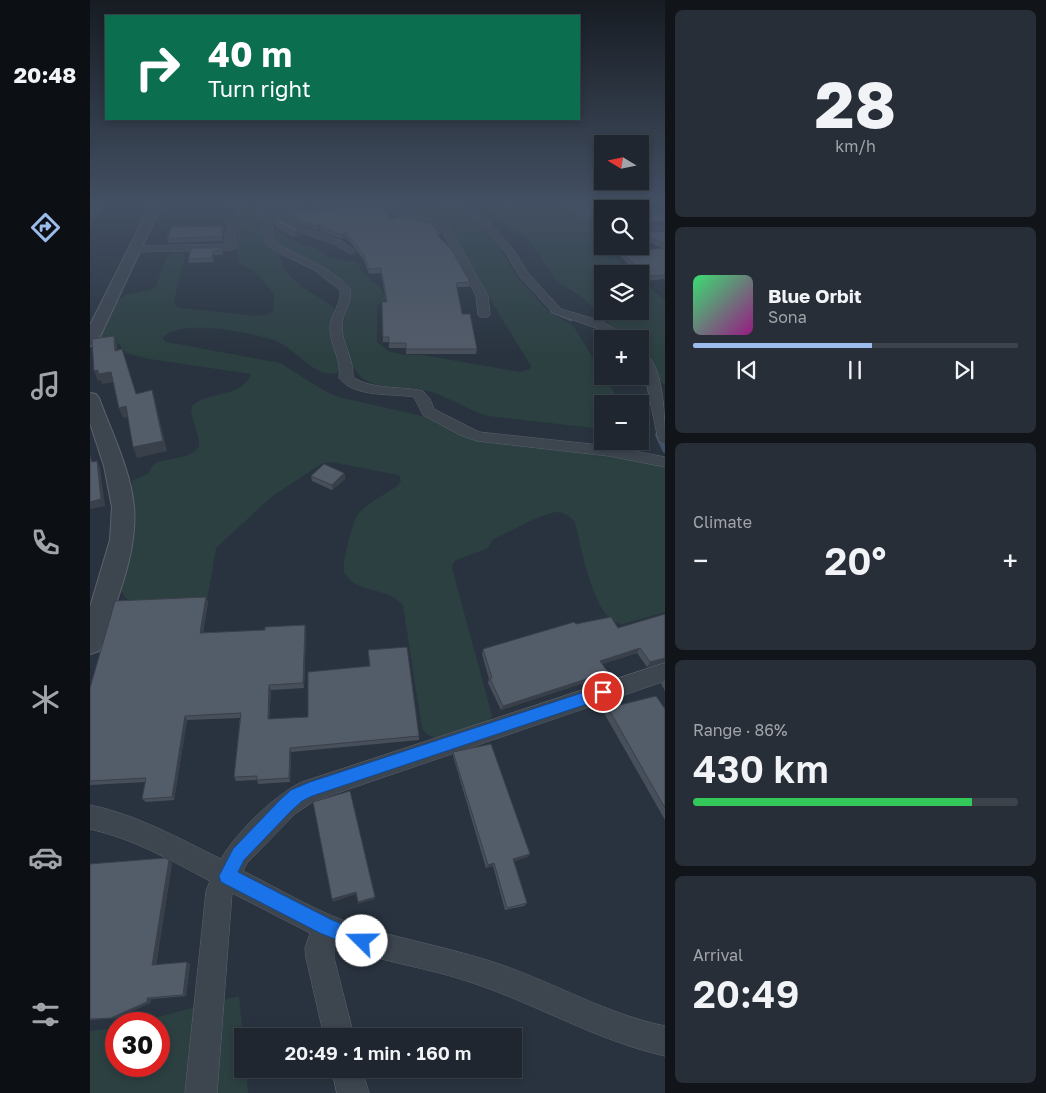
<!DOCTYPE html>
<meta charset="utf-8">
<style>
body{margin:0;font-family:"Golos Text",sans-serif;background:#272e37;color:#f1f3f6;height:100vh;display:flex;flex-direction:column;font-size:19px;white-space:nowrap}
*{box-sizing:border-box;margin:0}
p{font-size:16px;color:#a1a5aa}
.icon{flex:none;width:28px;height:28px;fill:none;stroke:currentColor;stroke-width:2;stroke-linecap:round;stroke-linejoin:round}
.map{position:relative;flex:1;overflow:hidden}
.sheet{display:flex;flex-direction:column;gap:10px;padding:10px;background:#11151a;width:381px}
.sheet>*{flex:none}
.guide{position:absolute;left:15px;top:15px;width:475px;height:105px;border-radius:0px;box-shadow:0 2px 8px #0003,0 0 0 1px #3c434b;background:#0b6e4f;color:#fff;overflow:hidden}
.needle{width:32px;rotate:280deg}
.controls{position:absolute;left:504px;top:135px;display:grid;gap:10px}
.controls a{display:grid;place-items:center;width:55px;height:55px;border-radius:0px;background:#1f262f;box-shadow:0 2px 8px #0003,0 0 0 1px #3c434b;font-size:25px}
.speed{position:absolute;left:15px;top:1012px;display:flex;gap:10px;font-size:25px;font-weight:700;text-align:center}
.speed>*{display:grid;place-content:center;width:65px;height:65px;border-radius:50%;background:#1f262f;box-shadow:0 2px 8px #0003,0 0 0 1px #3c434b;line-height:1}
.speed .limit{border:8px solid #d22;background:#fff;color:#111}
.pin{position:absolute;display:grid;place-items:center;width:42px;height:42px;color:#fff;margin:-21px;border:2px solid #fff;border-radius:50%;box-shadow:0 1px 5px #0007}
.me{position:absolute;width:55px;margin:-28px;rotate:292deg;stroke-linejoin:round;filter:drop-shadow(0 0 4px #0008)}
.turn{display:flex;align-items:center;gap:18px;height:105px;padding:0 20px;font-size:22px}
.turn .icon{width:65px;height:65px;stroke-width:2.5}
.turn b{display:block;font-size:35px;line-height:42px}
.big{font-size:38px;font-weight:600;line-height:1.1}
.sheet .widget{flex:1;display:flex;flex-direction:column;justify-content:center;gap:8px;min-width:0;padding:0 18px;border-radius:8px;background:#272e37}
.sheet .dial{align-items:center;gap:0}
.dial b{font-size:65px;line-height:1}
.song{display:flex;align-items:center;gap:15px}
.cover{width:60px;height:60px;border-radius:8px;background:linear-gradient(135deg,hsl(140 70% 55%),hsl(310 70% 35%))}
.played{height:5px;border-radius:2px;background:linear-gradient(90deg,#9bbced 55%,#3c434b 55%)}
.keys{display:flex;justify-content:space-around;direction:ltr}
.heat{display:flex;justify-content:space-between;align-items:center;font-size:28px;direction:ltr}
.charge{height:8px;border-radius:4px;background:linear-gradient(90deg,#34c759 86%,#3c434b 0)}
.trip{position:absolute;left:144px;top:1028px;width:288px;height:50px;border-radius:0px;background:#1f262f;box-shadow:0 2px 8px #0003,0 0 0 1px #3c434b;font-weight:600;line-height:50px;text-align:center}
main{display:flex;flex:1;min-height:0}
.tabs{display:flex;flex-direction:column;width:90px;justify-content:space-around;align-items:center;background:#0c0f13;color:#a1a5aa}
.tabs .icon{width:35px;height:35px}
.tabs .selected{color:#9bbced}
.tabs b{font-size:22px;color:#f1f3f6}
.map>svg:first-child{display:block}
.green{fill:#2c4041}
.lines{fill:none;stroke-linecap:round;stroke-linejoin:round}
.stream-far2{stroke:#415166;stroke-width:3}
.stream-far1{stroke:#415166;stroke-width:4.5}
.stream{stroke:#415166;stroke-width:5.5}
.minor-casing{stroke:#5b636d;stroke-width:1}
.tertiary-casing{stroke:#5b636d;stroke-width:2}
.minor{fill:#3d454f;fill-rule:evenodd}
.tertiary{fill:#3d454f;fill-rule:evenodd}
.wall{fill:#474f5a}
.shaded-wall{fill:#3a404a}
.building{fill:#535c69;stroke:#3a404a}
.route{fill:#1a73e8;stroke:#114b97}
</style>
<main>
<nav class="tabs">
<b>20:48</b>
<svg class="icon selected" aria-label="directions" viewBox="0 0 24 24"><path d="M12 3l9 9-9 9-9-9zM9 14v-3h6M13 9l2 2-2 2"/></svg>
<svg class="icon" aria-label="music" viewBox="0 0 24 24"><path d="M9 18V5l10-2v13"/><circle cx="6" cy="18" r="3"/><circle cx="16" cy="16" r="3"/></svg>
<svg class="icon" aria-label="phone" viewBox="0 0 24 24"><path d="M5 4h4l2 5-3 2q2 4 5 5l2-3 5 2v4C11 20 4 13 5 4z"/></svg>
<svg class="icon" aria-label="climate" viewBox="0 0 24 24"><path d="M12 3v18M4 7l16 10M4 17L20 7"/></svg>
<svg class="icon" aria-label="car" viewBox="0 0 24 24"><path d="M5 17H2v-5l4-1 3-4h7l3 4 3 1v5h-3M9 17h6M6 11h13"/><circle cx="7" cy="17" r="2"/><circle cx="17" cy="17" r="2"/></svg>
<svg class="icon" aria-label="filters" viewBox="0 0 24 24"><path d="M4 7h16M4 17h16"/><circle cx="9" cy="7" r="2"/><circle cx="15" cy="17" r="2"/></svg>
</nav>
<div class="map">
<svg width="575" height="1093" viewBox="0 0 575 1093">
<rect width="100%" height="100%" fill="#29333f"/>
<!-- green -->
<g class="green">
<path d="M323,204H352L387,221L409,247L427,276L456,309C464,317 476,319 484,327L531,404H512V429L398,416C377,410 361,398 342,392C297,380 267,401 254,340C249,319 264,303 260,288C240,265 207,258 183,241L182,227L215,247L220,245L240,257L268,263L272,273L289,286L296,299L287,306V342L298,351L314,355H333L430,372L440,369L441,366L379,265L361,229L354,223L331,216Z"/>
<path d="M383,204H447L459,209H468L512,228V236L507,238L508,240L541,274H512V311H550V282H554L575,301V385L569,380L561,362L550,350V339H539L518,323L493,298L467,281L437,238L419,229L408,214Z"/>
<path d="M161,213L181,219L172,228C172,246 178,241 187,253C191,258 192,266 196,271C209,288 227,295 243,307L251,371C230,384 206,349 188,342C167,333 87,317 73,338L76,342L190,363L233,390L248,397L336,417L351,423L365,432L529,457L575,466V612L533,624C504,624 491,545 485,522C480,517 476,513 469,512C455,511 417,533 403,539L398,548L366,560L363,563L362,568L402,716L397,722L349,738C340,737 336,735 332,728L313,605C299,589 278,593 261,581C259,579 255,574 254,572C252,563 263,519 269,513C279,502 295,495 307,486L311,481L309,475L241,462L233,463L181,497L126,548L117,600C100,601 53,607 39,600C33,597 31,590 30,584L42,481L58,474L63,465L68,462L96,456L104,452L109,446V440L101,412L102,406C118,391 153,398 161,374L60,359L36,353L29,344L7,342L26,301L35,295L61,290L66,286L77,257C82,252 88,252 94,254L95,257L84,301L85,305L90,308L167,316L180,314L183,310L184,294L165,272L149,263L143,235L151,219Z"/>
<path d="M149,996L153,1036L152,1069H156L158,1093H0V1031L26,1028V1066H69V1024H41Z"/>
</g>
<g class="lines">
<!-- stream-far2 -->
<path class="stream-far2" d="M355,204L373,213"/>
<!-- stream-far1 -->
<path class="stream-far1" d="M462,311L481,319"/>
<!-- stream -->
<path class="stream" d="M568,435L575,450"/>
<!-- minor casing -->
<g class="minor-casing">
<g id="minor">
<path d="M128,204H145L179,213L259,204H283L279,208L194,216L215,228L252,241L265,251L260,254L246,245L209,232L189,221L182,228L184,241C208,258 240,265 260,289C263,303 252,313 252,327C252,344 264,359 263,377C282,390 311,386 333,391L340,399L344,409L389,432L519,446L575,457V467L519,456L387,441L370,435L333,415L324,397C301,393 265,398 249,378C252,360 240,346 240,328C240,314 252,304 250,290L224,270L187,252L176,244L172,228L181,219L159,213L152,219V224L144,234L147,247L142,250L45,252L40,249L45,246L136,244L134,234C140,226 143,217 151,211Z"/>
<path d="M289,204H300L315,212L358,225L398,296L400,315L398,317H390L388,315L386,296L351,229L309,216Z"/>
<path d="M355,204H367L390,215L400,223L423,249L438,273L471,309L514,322L540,339H525L506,328L463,313L430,277L415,252L394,227L384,219Z"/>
<path d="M575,227V233L550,236V230Z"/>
<path d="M550,351C575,357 575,423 575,444L570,442L568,439L553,367L550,364Z"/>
<path d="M575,663V681L224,801L205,814L157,863L153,871C192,890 231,915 273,927C319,941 366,949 412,965C467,984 517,1014 575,1026V1056C508,1041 448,1005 383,983C337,967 289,962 244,944V958L264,1036H234L216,958L215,948L220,933L142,893L127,1093H95L116,891L120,881C80,860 44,839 0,829V805C48,815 88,838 131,859C145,834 185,794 212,782Z"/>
<path d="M242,1069H272L279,1093H247Z"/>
</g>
</g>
<!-- tertiary casing -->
<g class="tertiary-casing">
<g id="tertiary">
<path d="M61,204H72L8,341L6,344L0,346V325Z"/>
<path d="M0,393L6,394L9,398C22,433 40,469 44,506C48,553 26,600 13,643L9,651L0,654V607L20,540L22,507L14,466L0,423Z"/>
</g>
</g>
<!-- minor -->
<use href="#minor" class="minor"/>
<!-- tertiary -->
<use href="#tertiary" class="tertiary"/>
</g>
<!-- wall -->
<g class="wall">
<path d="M166,204H238L179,211L170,209Z"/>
<path d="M472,204H552L575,215V225L550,229V209H512V222L506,218L498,221L471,208Z"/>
<path d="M200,213L300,219L351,239L380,282L379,287H367L372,314L387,349L386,354H316V348H299V342H293L292,302H296L291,273L279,274L274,260L256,237L252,239L231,232L230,229L226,230L216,226L200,217Z"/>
<path d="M186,222L210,230L211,235L203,237L186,227Z"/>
<path d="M134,231L132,234L133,241L78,243L77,239Z"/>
<path d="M575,231V279L556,281L550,276V274H548L530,256L531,252L572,248L550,238V232L552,233Z"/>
<path d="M132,248L133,255H124L123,262L99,263L98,259Z"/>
<path d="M254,473L255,479L242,490L222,481L221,476Z"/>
<path d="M116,597L118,602L113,633L216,630L214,688L181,690L179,719L329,736V740L201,752L200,782L168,784L167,780L146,781L144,777L150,718L97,720L84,800L56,802L52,799L56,782L0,785V688Z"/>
<path d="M575,614V662L557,667L547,653L512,664L515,676L411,710L398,683L399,679L392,654L393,649L486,624L528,628Z"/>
<path d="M574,680H575V691L571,684Z"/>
<path d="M518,708L575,709V820L514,713Z"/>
<path d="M363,752L438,857L424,861L437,903L434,906L415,910L403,866L396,868L363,756Z"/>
<path d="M82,863L66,965L100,964L96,996L61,999L60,1003L26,1018L0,1020V864Z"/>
</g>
<!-- shaded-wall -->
<g class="shaded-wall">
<path d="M10,204H15L0,228V219Z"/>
<path d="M201,204H238L179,211V207Z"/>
<path d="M507,214L506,218L498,221L499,216Z"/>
<path d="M575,221V225L550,229V224Z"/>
<path d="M230,224V229L226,230V226Z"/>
<path d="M133,226L134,231L132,234L131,230Z"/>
<path d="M210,230L211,235L203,237V232Z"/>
<path d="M256,232V237L252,239V235Z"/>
<path d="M123,251L124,255L123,262L122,258Z"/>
<path d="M24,336L27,346L28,361L25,351Z"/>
<path d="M8,370L21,372L25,382L12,384L11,380L8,381L4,371Z"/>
<path d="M62,390L65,400L77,451L47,458L43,447Z"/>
<path d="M36,406L40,416L33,418L29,408Z"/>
<path d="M7,461L10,468L15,506L0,509V502Z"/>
<path d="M254,473L255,479L242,490V485Z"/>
<path d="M116,597L118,602L112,638L110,633Z"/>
<path d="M215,625L216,630L214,688L213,683Z"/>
<path d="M550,648L547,653L508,665L510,661Z"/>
<path d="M575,658V662L557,667L560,662Z"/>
<path d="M518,672L515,676L411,710L413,706Z"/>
<path d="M179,685L181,690L179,723L178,719Z"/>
<path d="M95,716L97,720L84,800L82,797Z"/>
<path d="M200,748L201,752L200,782L199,778Z"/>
<path d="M440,854L438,857L421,862L423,859Z"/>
<path d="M79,860L82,863L66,967L62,965Z"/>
<path d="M404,863L403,866L396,868L398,865Z"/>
<path d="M266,892V894L243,902L242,899Z"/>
<path d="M285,897V899L268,904V902Z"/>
<path d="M97,962L100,964L96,996L93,995Z"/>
<path d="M57,998L61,999L60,1003L26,1018H21Z"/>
</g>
<!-- building -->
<g class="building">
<path d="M0,204H10L0,219Z"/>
<path d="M169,204H201L179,207Z"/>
<path d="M283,204H291L293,205L300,219L317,216L339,223L351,234L347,235L361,249L380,282L366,283L372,314H380L387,349H316V343H299V337H293L292,302H297L291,268L279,269L274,255L256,232L252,235L231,227L230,224L226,226L215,222L200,213Z"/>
<path d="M472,204H552L575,215V221L550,224V209H512V217L507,214L499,216Z"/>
<path d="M189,219L210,230L203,232L186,222Z"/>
<path d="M133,226L131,230L133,236L77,239L82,227Z"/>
<path d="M575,231V244L550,233V232L552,233Z"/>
<path d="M102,248H132V250L123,251L122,258L98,259Z"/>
<path d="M575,248V275L557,276L531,252Z"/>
<path d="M24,336L25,351L32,349L46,394L62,390L73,441L43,447L36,406L29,408L21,372L8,374V370L4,371L2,339Z"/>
<path d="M0,456L2,462L7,461L11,499L0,502Z"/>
<path d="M234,464L254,473L242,485L221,476Z"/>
<path d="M116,597L110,633L175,630V627L215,625L213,683L179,685L178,719L218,717V672L280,666L278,650L317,647L329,736L200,748L199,778L167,780V776L144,777L151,713L95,716L82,797L52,799L56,778L0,781V688L25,601Z"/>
<path d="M575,614V658L560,662L550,648L510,661L518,672L413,706L400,679L402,678L393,649L484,622L486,624L521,617L528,628Z"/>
<path d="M566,696L575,709V808L518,708Z"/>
<path d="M401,744L440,854L423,859L437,903L417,908L404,863L398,865L363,752Z"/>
<path d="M260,791L285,897L268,902L266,892L242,899L223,802Z"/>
<path d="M75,858L79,860L62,965L97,962L93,995L57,998V1002L21,1018L0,1019V864Z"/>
</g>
<!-- sky -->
<linearGradient id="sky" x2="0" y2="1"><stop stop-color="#171c23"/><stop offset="0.57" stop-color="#435063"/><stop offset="1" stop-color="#435063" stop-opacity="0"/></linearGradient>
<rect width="575" height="357" fill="url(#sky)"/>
<!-- route -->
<path class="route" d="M513,686L518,688L520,692L518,697L222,796L212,801L201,811L154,860L148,872L242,920L279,935L281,941L279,947L272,950L230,933L131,882L129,876L143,849L190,800L201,790L220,782Z"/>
</svg>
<div class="controls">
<a><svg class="needle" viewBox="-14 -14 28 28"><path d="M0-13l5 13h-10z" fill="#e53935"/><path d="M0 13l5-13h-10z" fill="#a1a5aa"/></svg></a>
<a><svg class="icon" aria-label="search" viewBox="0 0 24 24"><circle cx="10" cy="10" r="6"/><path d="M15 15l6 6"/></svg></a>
<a><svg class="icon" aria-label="layers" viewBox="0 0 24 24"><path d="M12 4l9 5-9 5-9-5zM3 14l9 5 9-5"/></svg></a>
<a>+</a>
<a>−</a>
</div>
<div class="speed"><div class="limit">30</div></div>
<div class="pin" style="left:513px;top:692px;background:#d93025"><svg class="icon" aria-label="arrive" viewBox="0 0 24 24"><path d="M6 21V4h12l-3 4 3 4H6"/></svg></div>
<svg class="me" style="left:272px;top:941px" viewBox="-20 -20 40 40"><circle r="19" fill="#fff"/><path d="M0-13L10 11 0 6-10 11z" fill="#1a73e8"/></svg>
<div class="trip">20:49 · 1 min · 160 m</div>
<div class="guide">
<div class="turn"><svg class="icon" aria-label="right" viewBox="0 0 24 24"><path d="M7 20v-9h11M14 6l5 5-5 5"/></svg><div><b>40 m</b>Turn right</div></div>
</div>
</div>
<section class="sheet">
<div class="widget dial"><b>28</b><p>km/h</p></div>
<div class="widget">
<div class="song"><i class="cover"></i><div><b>Blue Orbit</b><p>Sona</p></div></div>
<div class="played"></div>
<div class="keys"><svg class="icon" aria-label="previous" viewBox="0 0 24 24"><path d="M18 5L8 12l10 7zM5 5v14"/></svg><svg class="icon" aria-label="pause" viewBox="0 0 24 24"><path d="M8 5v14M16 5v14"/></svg><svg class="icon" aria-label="next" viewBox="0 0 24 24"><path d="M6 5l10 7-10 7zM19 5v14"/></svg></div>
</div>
<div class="widget"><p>Climate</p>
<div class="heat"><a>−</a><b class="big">20°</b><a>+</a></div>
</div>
<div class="widget"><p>Range · 86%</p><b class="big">430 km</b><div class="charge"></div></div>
<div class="widget"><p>Arrival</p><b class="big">20:49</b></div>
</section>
</main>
